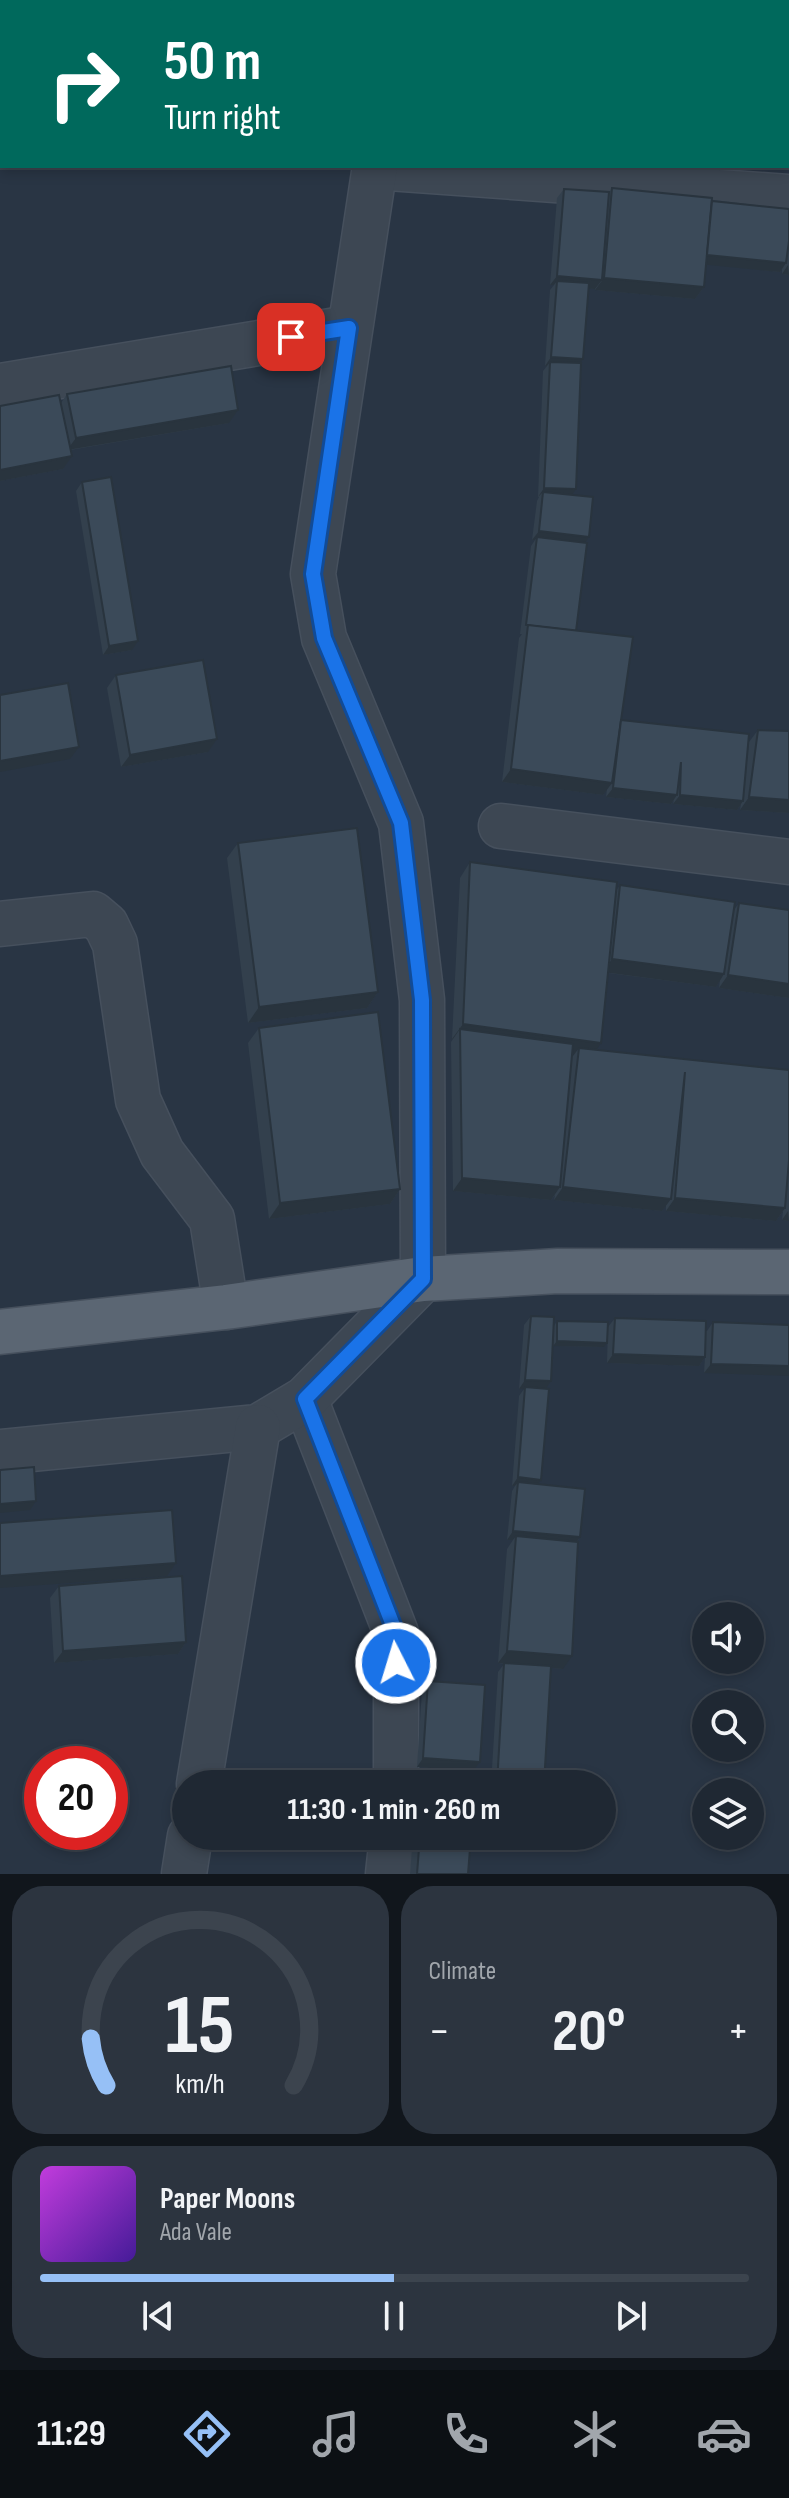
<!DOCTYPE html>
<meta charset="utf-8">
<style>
body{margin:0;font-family:"Sofia Sans Condensed",sans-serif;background:#2c343f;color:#f1f3f6;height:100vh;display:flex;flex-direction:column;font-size:30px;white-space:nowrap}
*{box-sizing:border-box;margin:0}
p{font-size:26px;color:#a1a6ac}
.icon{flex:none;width:44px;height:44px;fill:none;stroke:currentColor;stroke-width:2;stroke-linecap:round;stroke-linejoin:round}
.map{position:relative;height:1874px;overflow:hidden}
.panel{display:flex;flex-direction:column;gap:12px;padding:12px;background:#11161c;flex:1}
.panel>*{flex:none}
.hud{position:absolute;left:0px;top:0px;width:790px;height:168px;box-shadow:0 4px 12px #0003,0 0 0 2px #3c444e;background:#00695c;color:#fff;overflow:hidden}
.controls{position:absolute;left:692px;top:1602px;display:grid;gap:16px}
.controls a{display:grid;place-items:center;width:72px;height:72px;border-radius:50%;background:#1f2833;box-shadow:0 4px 12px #0003,0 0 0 2px #3c444e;font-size:40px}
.speed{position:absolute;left:24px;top:1746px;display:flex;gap:16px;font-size:40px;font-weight:700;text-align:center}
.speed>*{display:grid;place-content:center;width:104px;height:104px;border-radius:50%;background:#1f2833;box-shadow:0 4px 12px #0003,0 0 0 2px #3c444e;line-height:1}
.speed .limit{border:12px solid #d22;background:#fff;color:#111}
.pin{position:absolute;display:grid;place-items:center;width:68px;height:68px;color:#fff;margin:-34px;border-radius:16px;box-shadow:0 4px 12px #0006}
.me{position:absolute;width:88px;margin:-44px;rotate:355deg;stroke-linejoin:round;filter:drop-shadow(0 0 6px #0008)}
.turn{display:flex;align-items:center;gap:28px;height:168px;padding:0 32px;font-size:36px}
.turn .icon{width:104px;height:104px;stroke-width:2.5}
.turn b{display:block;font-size:56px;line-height:68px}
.big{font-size:60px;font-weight:700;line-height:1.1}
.panel .tile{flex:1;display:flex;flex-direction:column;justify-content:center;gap:12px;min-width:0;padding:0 28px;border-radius:32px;background:#2c343f}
.panel .dial{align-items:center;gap:0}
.dial svg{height:208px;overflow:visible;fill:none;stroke:#3c444e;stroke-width:7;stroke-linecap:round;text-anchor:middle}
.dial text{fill:#f1f3f6;stroke:none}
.song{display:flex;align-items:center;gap:24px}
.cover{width:96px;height:96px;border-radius:12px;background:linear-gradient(135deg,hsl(290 70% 55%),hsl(260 70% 35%))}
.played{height:8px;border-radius:4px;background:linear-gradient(90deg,#96c0f6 50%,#3c444e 50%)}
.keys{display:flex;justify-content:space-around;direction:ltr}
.heat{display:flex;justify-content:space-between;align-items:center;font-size:44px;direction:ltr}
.panel .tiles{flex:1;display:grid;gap:12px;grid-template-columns:1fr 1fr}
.tile:last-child{grid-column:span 2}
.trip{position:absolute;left:172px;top:1770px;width:444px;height:80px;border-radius:40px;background:#1f2833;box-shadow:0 4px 12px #0003,0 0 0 2px #3c444e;font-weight:700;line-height:80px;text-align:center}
.menu{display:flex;height:128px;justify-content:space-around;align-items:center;background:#0c1014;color:#a1a6ac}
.menu .icon{width:56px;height:56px}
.menu .selected{color:#96c0f6}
.menu b{font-size:36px;color:#f1f3f6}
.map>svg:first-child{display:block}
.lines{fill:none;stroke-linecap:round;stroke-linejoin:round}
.minor-casing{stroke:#46505d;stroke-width:47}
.major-casing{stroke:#46505d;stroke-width:47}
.minor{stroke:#3d4753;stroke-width:44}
.major{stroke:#5b6673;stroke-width:44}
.wall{fill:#33404d}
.shaded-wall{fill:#29343e}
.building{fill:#3b4a59;stroke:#29343e;stroke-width:2}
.route-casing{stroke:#114b97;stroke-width:20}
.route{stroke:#1a73e8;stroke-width:14}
</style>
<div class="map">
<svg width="789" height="1874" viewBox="0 0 789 1874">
<rect width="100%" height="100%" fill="#293544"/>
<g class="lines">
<!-- minor casing -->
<g class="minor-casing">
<g id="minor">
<path d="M364,0V2"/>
<path d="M234,2L245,0"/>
<path d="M0,42H2"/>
<path d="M375,167L789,197"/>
<path d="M0,386L349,328"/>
<path d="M501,826L789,862"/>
<path d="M0,924L93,914L106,925L115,944L138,1100L162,1153L212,1219L226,1307"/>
<path d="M305,1399L396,1633V1784"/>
<path d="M0,1452L258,1427L305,1399L423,1279L422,1000L401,823L324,638L313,574L375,166"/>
<path d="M199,1784L258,1427"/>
<path d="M184,1874L190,1836"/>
<path d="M388,1874L392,1836"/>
</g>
</g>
<!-- major casing -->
<g class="major-casing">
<path id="major" d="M0,1332L226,1307L423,1279L558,1271L789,1272"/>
</g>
<!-- minor -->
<use href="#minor" class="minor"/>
<!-- major -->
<use href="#major" class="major"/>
</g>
<!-- wall -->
<g class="wall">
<path d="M612,188L789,209V275L782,274V269L780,272L706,264L704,287L695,299L595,290V289L589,288L580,363L572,495L585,543L576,631L621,721L747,760L749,742L758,730L789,731V813L740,810L741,804L737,810L673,804L674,800L671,804L606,797L607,789L603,795L502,782L519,638L522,634H520L531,546L535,540H532L537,501L539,497H538L543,371L547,366H545L550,290L554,285H550L557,198L564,189L609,193Z"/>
<path d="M67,394L229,423L70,450L63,469L0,481V406L61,403Z"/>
<path d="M82,482L132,650L103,655L76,491Z"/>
<path d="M116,675L208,752L121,767L107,688Z"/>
<path d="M238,843L378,992L367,1008L248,1023L227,858Z"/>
<path d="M470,862L616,891L620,885L734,910L739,903L789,910V998L719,988L720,980L716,987L608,973L597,1050L789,1070V1221L782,1220L783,1211L776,1221L666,1211V1205L662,1211L554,1200L555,1195L551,1200L453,1191L451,1042L453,1039H452L460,878Z"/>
<path d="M259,1028L400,1189L390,1204L269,1219L248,1043Z"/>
<path d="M531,1316L545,1389L537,1484L580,1537L577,1542L563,1669L551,1668L544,1784H491L498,1672L504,1664L498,1663L507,1549L513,1540H507L512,1491L515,1486H512L519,1396L524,1389H519L524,1325Z"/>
<path d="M615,1318L707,1331L713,1322L789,1325L704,1373L705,1357L699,1366L607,1363L608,1327Z"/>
<path d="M557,1321L604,1347L553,1346L554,1326Z"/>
<path d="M59,1586L186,1642L178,1654L54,1663L50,1598Z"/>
<path d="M428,1681L473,1771L417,1767L422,1690Z"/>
<path d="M413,1836H471L468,1874H410Z"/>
</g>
<!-- shaded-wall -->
<g class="shaded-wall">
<path d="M706,255L786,263L780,272L699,264Z"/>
<path d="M788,265L789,275L782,274Z"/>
<path d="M557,276L602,280L595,289L556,286L557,281L554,285H550Z"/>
<path d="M604,278L704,287L695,299L595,290Z"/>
<path d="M551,357L583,359L577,368L550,362L547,366H545Z"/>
<path d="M238,410L229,423L67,450L76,438Z"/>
<path d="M72,456L63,469L0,481V470Z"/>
<path d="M544,488L576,489L570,498L543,492L538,497Z"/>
<path d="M539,531L589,537L583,546L537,537L535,540H532Z"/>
<path d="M138,641L132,650L103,655L109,646Z"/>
<path d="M217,739L208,752L121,767L130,755Z"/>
<path d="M79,747L70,759L0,772V761Z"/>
<path d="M511,769L612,783L603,795L502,782Z"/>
<path d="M613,788L677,795L671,804L606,797Z"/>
<path d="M680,795L743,801L737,810L673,804Z"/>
<path d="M749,797L789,800V813L740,810Z"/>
<path d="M612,959L724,974L716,987L603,972Z"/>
<path d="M728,975L789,984V998L719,988Z"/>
<path d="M378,992L367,1008L248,1023L259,1007Z"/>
<path d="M463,1024L601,1043L591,1059L579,1048L573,1056L460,1040V1029L453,1039H452Z"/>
<path d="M462,1178L560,1187L551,1200L453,1191Z"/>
<path d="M563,1187L671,1199L662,1211L554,1200Z"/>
<path d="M400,1189L390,1204L269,1219L280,1203Z"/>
<path d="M675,1198L785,1208L776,1221L666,1211Z"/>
<path d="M788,1211L789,1221L782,1220Z"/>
<path d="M557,1341L607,1343L604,1347L553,1346Z"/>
<path d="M613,1354L705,1357L699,1366L607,1363Z"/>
<path d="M711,1364L789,1366V1376L704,1373Z"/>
<path d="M525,1380L551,1381L545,1390L519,1389Z"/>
<path d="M518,1477L541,1480L534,1489L518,1482L515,1486H512Z"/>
<path d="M36,1501L30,1510L0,1513V1504Z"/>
<path d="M513,1531L580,1537L574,1546L516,1536L513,1540H507Z"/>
<path d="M176,1563L167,1576L0,1588V1576Z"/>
<path d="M186,1642L178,1654L54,1663L63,1651Z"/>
<path d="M507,1651L572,1656L563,1669L498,1663Z"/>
<path d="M423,1758L480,1762L473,1771L417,1767Z"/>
</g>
<!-- building -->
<g class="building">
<rect x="788" y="79" width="1" height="51"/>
<path d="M612,188L712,198L704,287L604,278Z"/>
<path d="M564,189L609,192L602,280L557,276Z"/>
<path d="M712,201L789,209V241L786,263L707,255Z"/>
<path d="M557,281L589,283L583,359L551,357Z"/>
<path d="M550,362L581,363L576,489L544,488Z"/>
<path d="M231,366L238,410L76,438L67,394Z"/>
<path d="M59,395L72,456L0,470V406Z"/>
<path d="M111,477L138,641L109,646L82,482Z"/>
<path d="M543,492L593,497L589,537L539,531Z"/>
<path d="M537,537L587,543L576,631L526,625Z"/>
<path d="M528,625L633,637L612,783L511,769Z"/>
<path d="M203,660L217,739L130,755L116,675Z"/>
<path d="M68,683L79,747L0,761V695Z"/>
<path d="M621,720L749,734L743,801L680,795L681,762L677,795L613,788Z"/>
<path d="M758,730L789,731V800L749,797Z"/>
<path d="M357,828L378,992L259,1007L238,843Z"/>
<path d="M470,862L617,882L601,1043L463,1024Z"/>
<path d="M620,885L735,902L724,974L612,959Z"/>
<path d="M739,903L789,910V984L728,975Z"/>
<path d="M378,1012L400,1189L280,1203L259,1028Z"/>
<path d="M460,1029L573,1044L560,1187L462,1178Z"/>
<path d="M579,1048L789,1070V1160L785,1208L675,1198L685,1072L671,1199L563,1187Z"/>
<path d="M531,1316L554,1317L551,1381L525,1380Z"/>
<path d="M615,1318L706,1321L705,1357L613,1354Z"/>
<path d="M557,1321L608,1322L607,1343L557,1341Z"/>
<path d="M713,1322L789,1325V1366L711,1364Z"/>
<path d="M525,1387L549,1389L541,1480L518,1477Z"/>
<path d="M34,1467L36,1501L0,1504V1470Z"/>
<path d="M518,1482L585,1489L580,1537L513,1531Z"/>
<path d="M172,1510L176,1563L0,1576V1523Z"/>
<path d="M516,1536L578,1542L572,1656L507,1651Z"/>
<path d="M182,1576L186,1642L63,1651L59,1586Z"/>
<path d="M504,1663L551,1666L544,1784H497Z"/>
<path d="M428,1681L485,1685L480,1762L423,1758Z"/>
<path d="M420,1836H471L468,1874H417Z"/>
</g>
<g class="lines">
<!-- route casing -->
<g class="route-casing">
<path id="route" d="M291,337L349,328L313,574L324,638L401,823L422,1000L423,1279L305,1399L396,1633V1663"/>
</g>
<!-- route -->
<use href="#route" class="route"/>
</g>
</svg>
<div class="controls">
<a><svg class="icon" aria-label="sound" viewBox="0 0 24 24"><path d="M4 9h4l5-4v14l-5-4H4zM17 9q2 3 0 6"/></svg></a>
<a><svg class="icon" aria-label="search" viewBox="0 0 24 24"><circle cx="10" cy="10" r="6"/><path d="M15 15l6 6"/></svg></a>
<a><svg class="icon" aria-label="layers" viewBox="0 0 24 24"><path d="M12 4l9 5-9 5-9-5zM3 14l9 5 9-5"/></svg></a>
</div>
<div class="speed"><div class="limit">20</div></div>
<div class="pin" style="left:291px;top:337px;background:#d93025"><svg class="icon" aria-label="arrive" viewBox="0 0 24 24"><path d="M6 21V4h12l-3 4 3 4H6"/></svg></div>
<svg class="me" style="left:396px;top:1663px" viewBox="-20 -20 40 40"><circle r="17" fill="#1a73e8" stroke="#fff" stroke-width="3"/><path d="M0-11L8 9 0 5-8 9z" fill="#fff"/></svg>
<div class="trip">11:30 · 1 min · 260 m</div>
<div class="hud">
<div class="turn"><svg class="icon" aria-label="right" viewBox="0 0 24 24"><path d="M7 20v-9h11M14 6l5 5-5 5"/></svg><div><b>50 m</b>Turn right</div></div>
</div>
</div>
<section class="panel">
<div class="tiles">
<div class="tile dial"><svg viewBox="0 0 100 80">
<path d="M14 69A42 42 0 1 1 86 69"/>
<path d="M14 69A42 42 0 0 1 8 51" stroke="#96c0f6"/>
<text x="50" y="56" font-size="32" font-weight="700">15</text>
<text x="50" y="72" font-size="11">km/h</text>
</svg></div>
<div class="tile"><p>Climate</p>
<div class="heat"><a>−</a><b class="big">20°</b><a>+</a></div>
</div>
<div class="tile">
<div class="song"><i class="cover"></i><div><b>Paper Moons</b><p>Ada Vale</p></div></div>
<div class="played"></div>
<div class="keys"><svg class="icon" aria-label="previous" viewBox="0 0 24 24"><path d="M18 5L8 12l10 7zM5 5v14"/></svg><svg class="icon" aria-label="pause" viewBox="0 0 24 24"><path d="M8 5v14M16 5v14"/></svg><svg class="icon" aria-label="next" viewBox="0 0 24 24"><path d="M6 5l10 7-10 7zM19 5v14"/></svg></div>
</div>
</div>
</section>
<nav class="menu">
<b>11:29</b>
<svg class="icon selected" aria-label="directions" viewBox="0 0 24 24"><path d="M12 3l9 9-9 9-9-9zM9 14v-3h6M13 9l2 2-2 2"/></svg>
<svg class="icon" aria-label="music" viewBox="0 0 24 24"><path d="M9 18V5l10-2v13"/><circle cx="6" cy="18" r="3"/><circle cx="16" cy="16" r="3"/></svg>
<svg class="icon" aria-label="phone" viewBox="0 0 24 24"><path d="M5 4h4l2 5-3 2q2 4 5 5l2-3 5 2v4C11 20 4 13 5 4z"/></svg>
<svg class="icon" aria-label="climate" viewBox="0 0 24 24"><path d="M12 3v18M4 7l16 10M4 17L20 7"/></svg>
<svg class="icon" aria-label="car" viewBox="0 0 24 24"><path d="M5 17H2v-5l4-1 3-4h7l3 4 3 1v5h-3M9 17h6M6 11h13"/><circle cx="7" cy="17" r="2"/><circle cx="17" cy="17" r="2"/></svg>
</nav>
